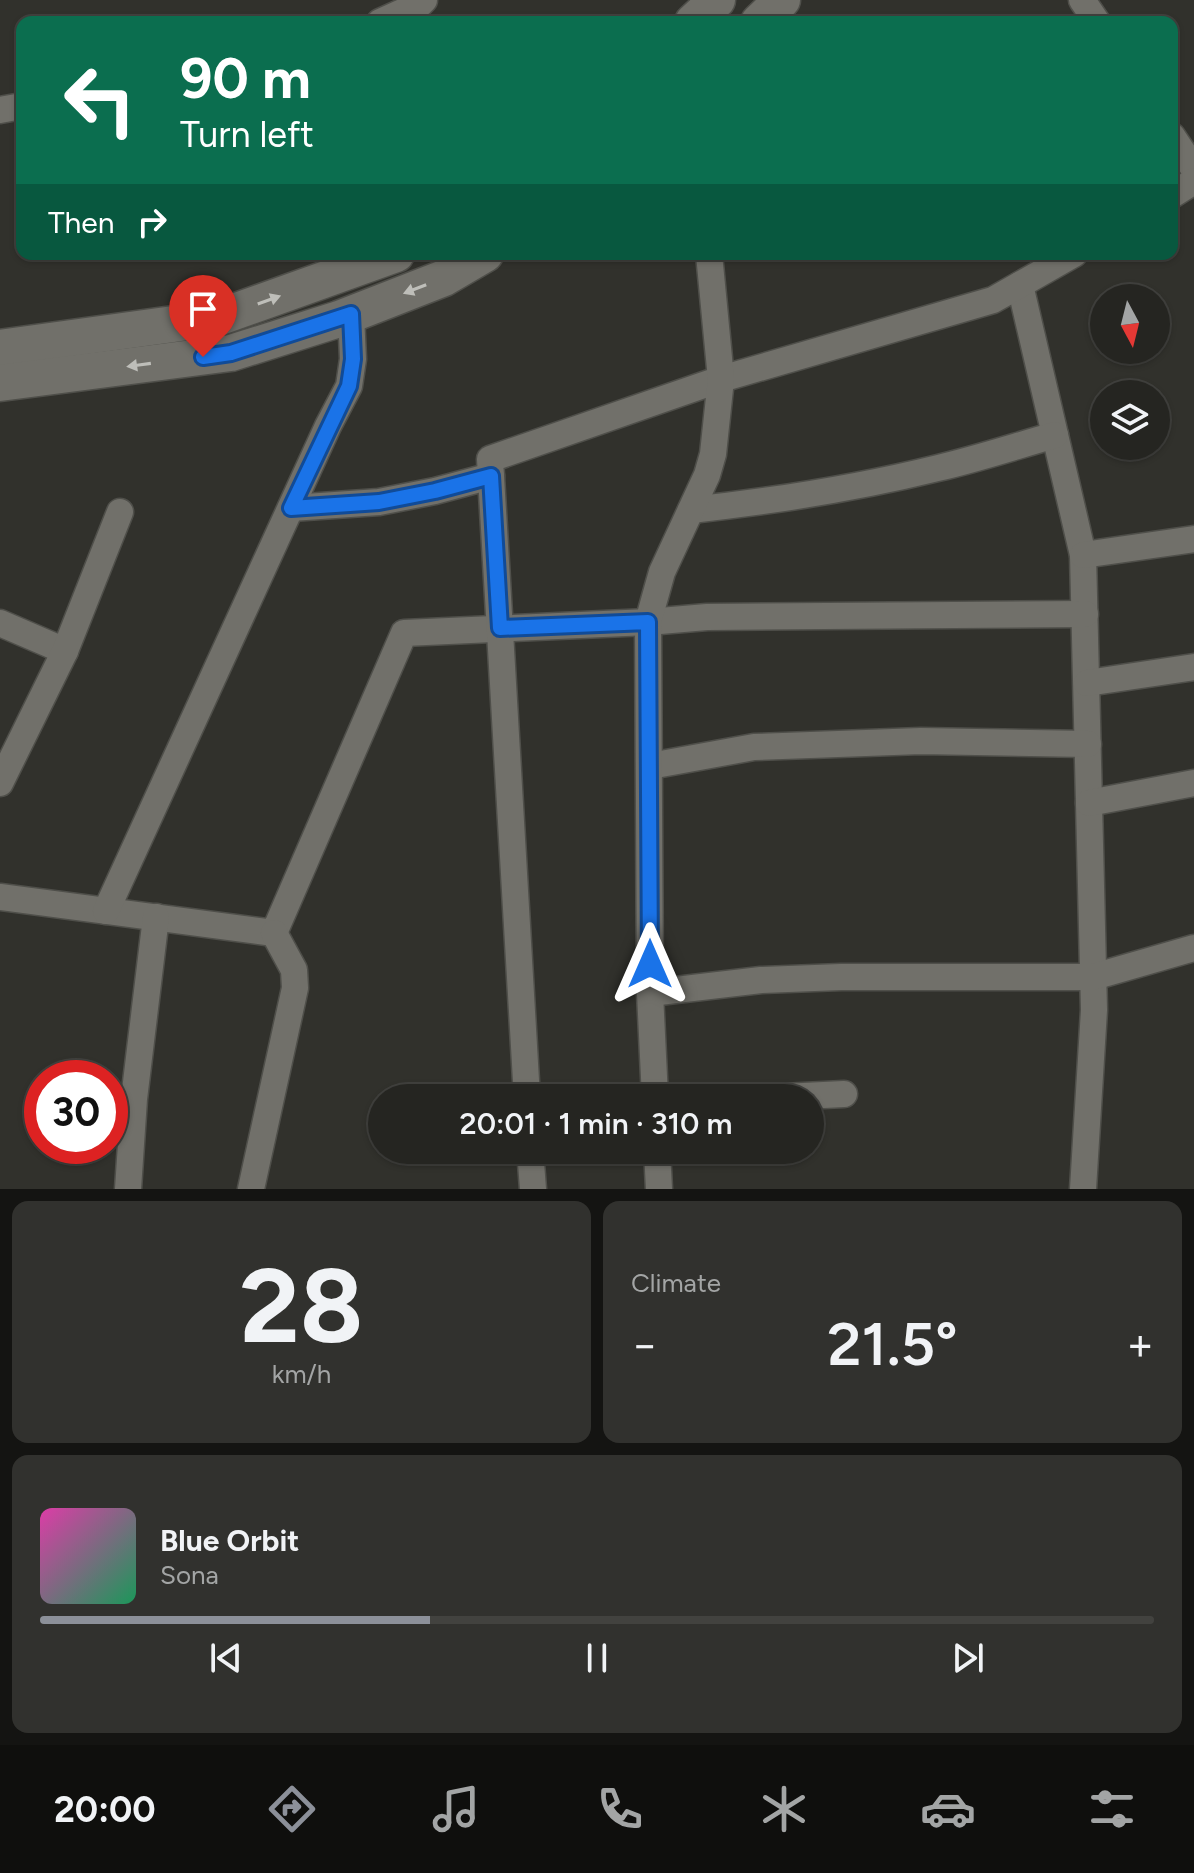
<!DOCTYPE html>
<meta charset="utf-8">
<style>
body{margin:0;font-family:Figtree,sans-serif;background:#31312e;color:#f1f3f6;height:100vh;display:flex;flex-direction:column;font-size:30px;white-space:nowrap}
*{box-sizing:border-box;margin:0}
p{font-size:26px;color:#a3a5a5}
.icon{flex:none;width:44px;height:44px;fill:none;stroke:currentColor;stroke-width:2;stroke-linecap:round;stroke-linejoin:round}
.map{position:relative;height:1189px;overflow:hidden}
.drawer{display:flex;flex-direction:column;gap:12px;padding:12px;background:#141412;flex:1}
.drawer>*{flex:none}
.top-card{position:absolute;left:16px;top:16px;width:1162px;height:244px;border-radius:16px;box-shadow:0 2px 6px #0004,0 0 0 2px #42423f;background:#0b6e4f;color:#fff;overflow:hidden}
.needle{width:52px;rotate:173deg}
.buttons{position:absolute;left:1090px;top:284px;display:grid;gap:16px}
.buttons a{display:grid;place-items:center;width:80px;height:80px;border-radius:50%;background:#252521;box-shadow:0 2px 6px #0004,0 0 0 2px #42423f;font-size:40px}
.speed{position:absolute;left:24px;top:1060px;display:flex;gap:16px;font-size:40px;font-weight:700;text-align:center}
.speed>*{display:grid;place-content:center;width:104px;height:104px;border-radius:50%;background:#252521;box-shadow:0 2px 6px #0004,0 0 0 2px #42423f;line-height:1}
.speed .limit{border:12px solid #d22;background:#fff;color:#111}
.pin{position:absolute;display:grid;place-items:center;width:68px;height:68px;color:#fff;margin:-82px -34px;border-radius:50% 50% 50% 0;rotate:-45deg;box-shadow:0 0 8px #0007}
.pin .icon{rotate:45deg}
.me{position:absolute;width:88px;margin:-44px;rotate:0deg;stroke-linejoin:round;filter:drop-shadow(0 0 6px #0008)}
.turn{display:flex;align-items:center;gap:28px;height:168px;padding:0 32px;font-size:36px}
.turn .icon{width:104px;height:104px;stroke-width:2.5}
.turn b{display:block;font-size:56px;line-height:68px}
.then{display:flex;align-items:center;height:76px;padding:0 32px;background:#0003;gap:16px;font-size:30px}
.big{font-size:60px;font-weight:600;line-height:1.1}
.drawer .widget{flex:1;display:flex;flex-direction:column;justify-content:center;gap:12px;min-width:0;padding:0 28px;border-radius:16px;background:#31312e}
.drawer .dial{align-items:center;gap:0}
.dial b{font-size:104px;line-height:1}
.song{display:flex;align-items:center;gap:24px}
.cover{width:96px;height:96px;border-radius:12px;background:linear-gradient(135deg,hsl(320 70% 55%),hsl(150 70% 35%))}
.played{height:8px;border-radius:4px;background:linear-gradient(90deg,#8c9099 35%,#42423f 35%)}
.keys{display:flex;justify-content:space-around;direction:ltr}
.heat{display:flex;justify-content:space-between;align-items:center;font-size:44px;direction:ltr}
.drawer .tiles{flex:1;display:grid;gap:12px;grid-template-columns:1fr 1fr}
.widget:last-child{grid-column:span 2}
.trip{position:absolute;left:368px;top:1084px;width:456px;height:80px;border-radius:40px;background:#252521;box-shadow:0 2px 6px #0004,0 0 0 2px #42423f;font-weight:600;line-height:80px;text-align:center}
.menu{display:flex;height:128px;justify-content:space-around;align-items:center;background:#0f0f0d;color:#a3a5a5}
.menu .icon{width:56px;height:56px}
.menu .current{color:#8c9099}
.menu b{font-size:36px;color:#f1f3f6}
.map>svg:first-child{display:block}
.lines{fill:none;stroke-linecap:round;stroke-linejoin:round}
.minor-casing{stroke:#4f4f4a;stroke-width:29}
.secondary-casing{stroke:#4f4f4a;stroke-width:39}
.minor{stroke:#71706a;stroke-width:26}
.secondary{stroke:#71706a;stroke-width:36}
.oneway{fill:#bebeb9}
.route-casing{stroke:#114b97;stroke-width:20}
.route{stroke:#1a73e8;stroke-width:14}
</style>
<div class="map">
<svg width="1194" height="1189" viewBox="0 0 1194 1189">
<rect width="100%" height="100%" fill="#31312c"/>
<g class="lines">
<!-- minor casing -->
<g class="minor-casing">
<g id="minor">
<path d="M1082,0L1097,22"/>
<path d="M380,22L420,4L424,0"/>
<path d="M0,110L22,106"/>
<path d="M1172,136L1194,169"/>
<path d="M1172,195L1194,181"/>
<path d="M1020,285L1083,555L1094,1010L1083,1189"/>
<path d="M291,508L379,502L435,491L491,476"/>
<path d="M691,510C774,501 857,488 938,468C977,459 1016,446 1055,435"/>
<path d="M1083,555L1194,539"/>
<path d="M0,623L65,651"/>
<path d="M1087,683L1194,667"/>
<path d="M650,766L754,747L921,741L1088,744"/>
<path d="M0,783L65,651L120,512"/>
<path d="M1089,803L1194,783"/>
<path d="M0,897L274,933L404,633L648,622L707,617L1085,614"/>
<path d="M106,911L328,426L349,386L353,359L351,314"/>
<path d="M650,993L761,980L841,977H1093L1194,948"/>
<path d="M527,1098L490,459L721,379L993,300L1074,254"/>
<path d="M655,1098L650,993L648,622L662,572L707,475L713,454L721,379L709,254"/>
<path d="M761,1098L844,1094"/>
<path d="M530,1150L533,1189"/>
<path d="M657,1150L659,1189"/>
<path d="M128,1189L134,1099L156,917"/>
<path d="M251,1189L295,988L294,970L274,933"/>
</g>
</g>
<!-- secondary casing -->
<g class="secondary-casing">
<g id="secondary">
<path d="M693,22L717,0"/>
<path d="M759,22L782,0"/>
<path d="M0,348L217,318L396,254"/>
<path d="M0,383L231,353L339,319L444,278L485,254"/>
</g>
</g>
<!-- minor -->
<use href="#minor" class="minor"/>
<!-- secondary -->
<use href="#secondary" class="secondary"/>
</g>
<!-- one-way arrows -->
<defs><path id="oneway-solid" d="M-6-.8H1V-3.2L6.5 0L1 3.2V.8H-6Z" transform="scale(2)"/></defs>
<g class="oneway">
<use href="#oneway-solid" transform="translate(415 289) rotate(159)"/>
<use href="#oneway-solid" transform="translate(269 300) rotate(-20)"/>
<use href="#oneway-solid" transform="translate(139 365) rotate(172)"/>
</g>
<g class="lines">
<!-- route casing -->
<g class="route-casing">
<path id="route" d="M203,357L231,353L351,314L353,359L349,386L291,508L379,502L435,491L491,476L500,628L648,622L650,964"/>
</g>
<!-- route -->
<use href="#route" class="route"/>
</g>
</svg>
<div class="buttons">
<a><svg class="needle" viewBox="-14 -14 28 28"><path d="M0-13l5 13h-10z" fill="#e53935"/><path d="M0 13l5-13h-10z" fill="#a3a5a5"/></svg></a>
<a><svg class="icon" aria-label="layers" viewBox="0 0 24 24"><path d="M12 4l9 5-9 5-9-5zM3 14l9 5 9-5"/></svg></a>
</div>
<div class="speed"><div class="limit">30</div></div>
<div class="pin" style="left:203px;top:357px;background:#d93025"><svg class="icon" aria-label="arrive" viewBox="0 0 24 24"><path d="M6 21V4h12l-3 4 3 4H6"/></svg></div>
<svg class="me" style="left:650px;top:964px" viewBox="-20 -20 40 40"><path d="M0-17L14 15 0 8-14 15z" fill="#1a73e8" stroke="#fff" stroke-width="4"/></svg>
<div class="trip">20:01 · 1 min · 310 m</div>
<div class="top-card">
<div class="turn"><svg class="icon" aria-label="left" viewBox="0 0 24 24"><path d="M17 20v-9H6M10 6l-5 5 5 5"/></svg><div><b>90 m</b>Turn left</div></div>
<div class="then">Then<svg class="icon" aria-label="right" viewBox="0 0 24 24"><path d="M7 20v-9h11M14 6l5 5-5 5"/></svg></div>
</div>
</div>
<section class="drawer">
<div class="tiles">
<div class="widget dial"><b>28</b><p>km/h</p></div>
<div class="widget"><p>Climate</p>
<div class="heat"><a>−</a><b class="big">21.5°</b><a>+</a></div>
</div>
<div class="widget">
<div class="song"><i class="cover"></i><div><b>Blue Orbit</b><p>Sona</p></div></div>
<div class="played"></div>
<div class="keys"><svg class="icon" aria-label="previous" viewBox="0 0 24 24"><path d="M18 5L8 12l10 7zM5 5v14"/></svg><svg class="icon" aria-label="pause" viewBox="0 0 24 24"><path d="M8 5v14M16 5v14"/></svg><svg class="icon" aria-label="next" viewBox="0 0 24 24"><path d="M6 5l10 7-10 7zM19 5v14"/></svg></div>
</div>
</div>
</section>
<nav class="menu">
<b>20:00</b>
<svg class="icon current" aria-label="directions" viewBox="0 0 24 24"><path d="M12 3l9 9-9 9-9-9zM9 14v-3h6M13 9l2 2-2 2"/></svg>
<svg class="icon" aria-label="music" viewBox="0 0 24 24"><path d="M9 18V5l10-2v13"/><circle cx="6" cy="18" r="3"/><circle cx="16" cy="16" r="3"/></svg>
<svg class="icon" aria-label="phone" viewBox="0 0 24 24"><path d="M5 4h4l2 5-3 2q2 4 5 5l2-3 5 2v4C11 20 4 13 5 4z"/></svg>
<svg class="icon" aria-label="climate" viewBox="0 0 24 24"><path d="M12 3v18M4 7l16 10M4 17L20 7"/></svg>
<svg class="icon" aria-label="car" viewBox="0 0 24 24"><path d="M5 17H2v-5l4-1 3-4h7l3 4 3 1v5h-3M9 17h6M6 11h13"/><circle cx="7" cy="17" r="2"/><circle cx="17" cy="17" r="2"/></svg>
<svg class="icon" aria-label="filters" viewBox="0 0 24 24"><path d="M4 7h16M4 17h16"/><circle cx="9" cy="7" r="2"/><circle cx="15" cy="17" r="2"/></svg>
</nav>
